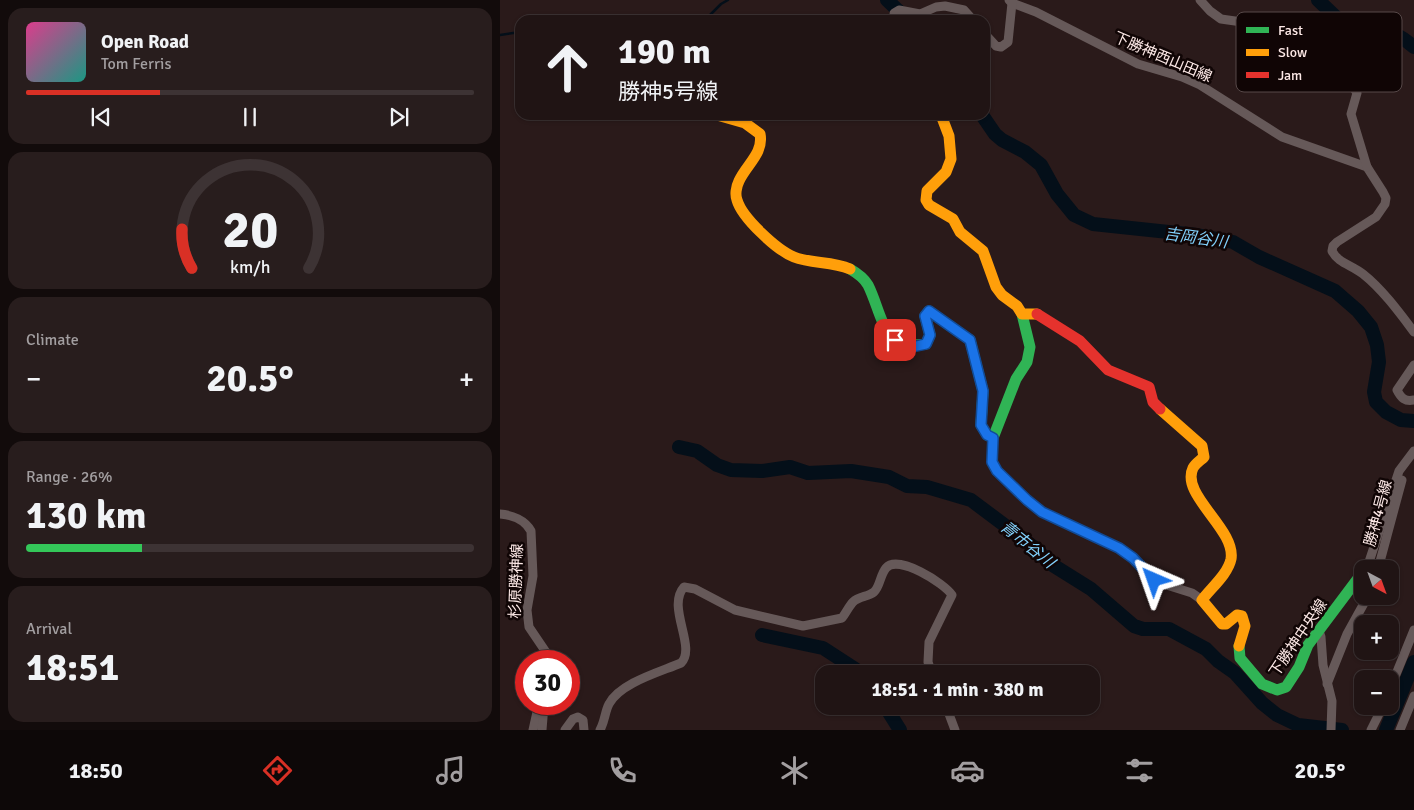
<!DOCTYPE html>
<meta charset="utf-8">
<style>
body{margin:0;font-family:Signika,"Noto Sans JP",sans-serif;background:#281d1d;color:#f1f3f6;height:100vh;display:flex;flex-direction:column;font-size:19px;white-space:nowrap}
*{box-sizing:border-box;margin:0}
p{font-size:16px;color:#a29ea0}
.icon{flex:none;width:28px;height:28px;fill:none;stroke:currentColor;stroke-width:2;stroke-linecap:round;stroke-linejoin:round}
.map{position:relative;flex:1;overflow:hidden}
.side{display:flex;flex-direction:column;gap:8px;padding:8px;background:#120b0b;width:500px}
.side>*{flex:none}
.guide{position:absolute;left:15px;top:15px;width:475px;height:105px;border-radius:15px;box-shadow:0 1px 4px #0004,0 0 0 1px #3d3334;background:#201414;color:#f1f3f6;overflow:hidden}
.needle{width:32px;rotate:139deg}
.buttons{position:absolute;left:854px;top:560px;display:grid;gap:10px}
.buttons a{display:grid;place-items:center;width:45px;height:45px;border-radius:10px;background:#201414;box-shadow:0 1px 4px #0004,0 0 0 1px #3d3334;font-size:25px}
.speed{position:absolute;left:15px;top:650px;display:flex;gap:10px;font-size:25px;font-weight:700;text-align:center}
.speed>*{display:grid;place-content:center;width:65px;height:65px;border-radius:50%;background:#201414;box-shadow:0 1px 4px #0004,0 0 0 1px #3d3334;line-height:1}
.speed .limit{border:8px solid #d22;background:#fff;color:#111}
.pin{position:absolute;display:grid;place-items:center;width:42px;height:42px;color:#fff;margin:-21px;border-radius:10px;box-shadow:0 2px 8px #0006}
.me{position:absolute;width:55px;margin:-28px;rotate:317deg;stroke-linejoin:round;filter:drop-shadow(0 0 4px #0008)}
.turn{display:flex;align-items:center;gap:18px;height:105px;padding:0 20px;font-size:22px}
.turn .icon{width:65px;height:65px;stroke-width:2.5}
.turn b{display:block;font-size:35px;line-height:42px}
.big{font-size:38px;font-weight:700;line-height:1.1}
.side .tile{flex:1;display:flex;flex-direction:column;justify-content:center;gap:8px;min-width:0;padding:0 18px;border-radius:15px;background:#281d1d}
.side .dial{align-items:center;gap:0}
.dial svg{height:130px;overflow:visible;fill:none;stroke:#3d3334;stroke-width:7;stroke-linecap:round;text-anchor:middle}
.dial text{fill:#f1f3f6;stroke:none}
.song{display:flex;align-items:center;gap:15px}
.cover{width:60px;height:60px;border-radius:8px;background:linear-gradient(135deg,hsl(330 70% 55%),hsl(170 70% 35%))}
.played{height:5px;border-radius:2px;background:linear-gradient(90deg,#d93025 30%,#3d3334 30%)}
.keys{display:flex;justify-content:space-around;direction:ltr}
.heat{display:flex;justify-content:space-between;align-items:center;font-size:28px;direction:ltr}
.charge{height:8px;border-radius:4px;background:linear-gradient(90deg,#34c759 26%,#3d3334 0)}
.trip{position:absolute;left:315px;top:665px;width:285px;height:50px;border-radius:15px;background:#201414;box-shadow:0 1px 4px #0004,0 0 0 1px #3d3334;font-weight:700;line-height:50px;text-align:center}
.tab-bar{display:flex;height:80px;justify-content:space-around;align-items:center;background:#0d0808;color:#a29ea0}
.tab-bar .icon{width:35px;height:35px}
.tab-bar .selected{color:#d93025}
.tab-bar b{font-size:22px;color:#f1f3f6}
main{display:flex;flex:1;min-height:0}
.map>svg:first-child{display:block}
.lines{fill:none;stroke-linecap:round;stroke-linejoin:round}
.stream{stroke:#040f19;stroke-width:2.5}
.river{stroke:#040f19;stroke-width:14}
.street{stroke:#665959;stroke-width:9}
.fast{stroke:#30b455;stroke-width:11}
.slow{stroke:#ff9f0a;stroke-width:11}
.jam{stroke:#e5322d;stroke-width:11}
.route-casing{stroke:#114b97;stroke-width:12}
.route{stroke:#1a73e8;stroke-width:9}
.labels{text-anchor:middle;stroke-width:5;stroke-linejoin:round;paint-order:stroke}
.street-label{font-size:15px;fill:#fde9e7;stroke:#100505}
.water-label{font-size:16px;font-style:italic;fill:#81d0fb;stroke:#100505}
.key{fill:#100505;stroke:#574949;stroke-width:1}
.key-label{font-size:14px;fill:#fde9e7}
</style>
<main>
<section class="side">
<div class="tile">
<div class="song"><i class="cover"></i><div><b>Open Road</b><p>Tom Ferris</p></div></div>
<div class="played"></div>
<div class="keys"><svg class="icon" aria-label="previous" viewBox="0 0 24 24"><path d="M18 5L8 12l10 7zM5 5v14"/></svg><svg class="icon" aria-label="pause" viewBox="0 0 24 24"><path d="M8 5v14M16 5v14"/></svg><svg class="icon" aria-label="next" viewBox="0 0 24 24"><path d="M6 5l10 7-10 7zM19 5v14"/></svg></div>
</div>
<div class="tile dial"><svg viewBox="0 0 100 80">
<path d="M14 69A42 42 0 1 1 86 69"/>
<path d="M14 69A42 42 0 0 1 8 45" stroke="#d93025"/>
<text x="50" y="56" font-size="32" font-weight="700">20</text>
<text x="50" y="72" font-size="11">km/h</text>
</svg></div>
<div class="tile"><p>Climate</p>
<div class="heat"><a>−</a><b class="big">20.5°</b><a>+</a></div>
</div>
<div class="tile"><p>Range · 26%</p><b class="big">130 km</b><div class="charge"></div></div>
<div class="tile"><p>Arrival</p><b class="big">18:51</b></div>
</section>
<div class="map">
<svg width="914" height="730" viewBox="0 0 914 730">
<rect width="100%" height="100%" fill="#2a1a1a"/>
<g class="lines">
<!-- stream -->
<g class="stream">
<path d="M205,20L221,4L228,0"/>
<path d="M0,35L20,32"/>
</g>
<!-- river -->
<g class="river">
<path d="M387,0L408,20"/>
<path d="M818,0L840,21L851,28C873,22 897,32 914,47"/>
<path d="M482,115L495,134L502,140L525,152L541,165L557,194L574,215L593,224L697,235L733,242L759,257L835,291L858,311L871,327L877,345L879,362L874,392L876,402L886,412L901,420L914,421"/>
<path d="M179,447L197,451L217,465L231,470L262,471L290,467L308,473L351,471L389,477L407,486L427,487L471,500L535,548L551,564L591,589L634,626L643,629H669L706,649L718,661L735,673L762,703L777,715L798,725L842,730"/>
<path d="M262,635L323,648L363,674"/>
<path d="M385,706L400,730"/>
<path d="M886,730L914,662"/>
</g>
<!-- street -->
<g class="street">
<path d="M509,0L512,3L536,12L638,64L682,77L700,85L782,137L867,167L883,192L886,198L885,204L876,217L837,242L833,246L832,251C838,263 852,265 863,274C882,289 899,312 914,332"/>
<path d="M700,0L710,11L721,19L763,25L842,69L857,93L851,114L867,167"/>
<path d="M395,20L394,13L399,10L420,14L436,7L445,6L464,10L473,20"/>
<path d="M485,34L496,46L501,47L508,42L512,3"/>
<path d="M914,365L897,390C901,398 905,402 914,400"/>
<path d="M493,438L492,462L497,471L511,486L542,512L619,548L633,558L657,582L692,593L702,600"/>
<path d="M0,514C12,515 25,520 31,531L33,576L27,610L29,627L52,661"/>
<path d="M865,569L868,565L899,471L914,451"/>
<path d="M878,569L902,480"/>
<path d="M819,631L821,637L823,665L832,701L831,730"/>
<path d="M827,684L847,634L868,596"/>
<path d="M890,689L914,630"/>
<path d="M446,706L455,730"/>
<path d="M33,730L37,712L44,706"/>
<path d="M42,730L44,705"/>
<path d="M65,730L73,719L78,717L83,720L84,730"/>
<path d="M100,730C105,721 105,711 109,704C120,683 160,672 181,663C197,647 166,607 184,587L195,589L235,610L303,626L342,618C346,613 349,606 353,602C359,596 368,597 374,592C380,587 380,575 386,568C398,554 444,583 452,595L429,642L428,662L432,674"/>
<path d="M871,730L883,706"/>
<path d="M900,730L914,696"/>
</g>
<!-- fast -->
<g class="fast">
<path d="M350,269C357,273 364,278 368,285C383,315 381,350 426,344L430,335L425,316L429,311L470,340L483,391L481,425L487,435L493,438L516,379L527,362L530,347L522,314"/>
<path d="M739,646L740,658L762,684L777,690L786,687L799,667L808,645L862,573"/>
</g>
<!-- slow -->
<g class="slow">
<path d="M217,115L245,123L260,134C264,153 246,165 239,181C236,187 235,195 237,200C242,218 277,250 294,257C312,264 332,261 350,269"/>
<path d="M441,115L449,136L451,159L446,172L427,191L426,200L429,205L453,219L460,232L483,251L496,287L502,295L517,306L522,314H537"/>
<path d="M660,409L702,446L704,457C701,460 695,464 693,468C680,495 736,529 731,559C728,574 711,588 702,600L722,624H726L737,615L742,616L745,626L739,646"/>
</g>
<!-- jam -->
<path class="jam" d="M537,314L580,341L608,370L649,387L653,402L660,409"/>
</g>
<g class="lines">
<!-- route casing -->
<g class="route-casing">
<path id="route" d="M395,340L412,347L426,344L430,335L425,316L429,311L470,340L483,391L481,425L487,435L493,438L492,462L497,471L527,500L542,512L619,548L633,558L654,580"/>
</g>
<!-- route -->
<use href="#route" class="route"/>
</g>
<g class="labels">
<!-- street labels -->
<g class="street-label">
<text transform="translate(663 57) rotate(23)" y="5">下勝神西山田線</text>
<text transform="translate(878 513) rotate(-75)" y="5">勝神4号線</text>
<text transform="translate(16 581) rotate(-88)" y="5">杉原勝神線</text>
<text transform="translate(798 638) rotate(-56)" y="5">下勝神中央線</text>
</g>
<!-- water labels -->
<g class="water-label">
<text transform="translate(696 237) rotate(8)" y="6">吉岡谷川</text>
<text transform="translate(528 544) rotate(39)" y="6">青市谷川</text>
</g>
</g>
<!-- legend -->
<rect x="736" y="12" width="166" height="80" rx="8" class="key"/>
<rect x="746" y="27" width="23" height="6" fill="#30b455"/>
<rect x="746" y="49" width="23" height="7" fill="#ff9f0a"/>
<rect x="746" y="72" width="23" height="6" fill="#e5322d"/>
<g class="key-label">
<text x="778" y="35">Fast</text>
<text x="778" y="57">Slow</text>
<text x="778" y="80">Jam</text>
</g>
</svg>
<div class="buttons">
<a><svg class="needle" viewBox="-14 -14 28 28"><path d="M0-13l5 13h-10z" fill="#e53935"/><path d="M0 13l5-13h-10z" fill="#a29ea0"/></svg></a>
<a>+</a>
<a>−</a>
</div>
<div class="speed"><div class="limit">30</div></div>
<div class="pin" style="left:395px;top:340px;background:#d93025"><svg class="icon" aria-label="arrive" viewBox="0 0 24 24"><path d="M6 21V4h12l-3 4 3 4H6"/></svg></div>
<svg class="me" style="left:654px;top:580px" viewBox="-20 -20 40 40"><path d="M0-17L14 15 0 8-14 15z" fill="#1a73e8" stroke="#fff" stroke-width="4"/></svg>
<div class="trip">18:51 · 1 min · 380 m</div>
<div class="guide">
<div class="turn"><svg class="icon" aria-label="ahead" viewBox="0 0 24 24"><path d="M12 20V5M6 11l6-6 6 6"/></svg><div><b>190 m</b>勝神5号線</div></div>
</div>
</div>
</main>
<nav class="tab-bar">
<b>18:50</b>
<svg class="icon selected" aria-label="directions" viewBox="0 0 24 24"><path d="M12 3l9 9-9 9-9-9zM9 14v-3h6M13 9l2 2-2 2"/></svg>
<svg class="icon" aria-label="music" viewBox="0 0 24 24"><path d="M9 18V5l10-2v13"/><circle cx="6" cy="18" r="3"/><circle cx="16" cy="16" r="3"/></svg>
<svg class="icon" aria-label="phone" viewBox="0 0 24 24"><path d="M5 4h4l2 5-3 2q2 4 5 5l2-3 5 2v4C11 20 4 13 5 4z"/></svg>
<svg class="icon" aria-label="climate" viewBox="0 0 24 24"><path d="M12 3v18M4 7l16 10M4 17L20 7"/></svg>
<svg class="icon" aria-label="car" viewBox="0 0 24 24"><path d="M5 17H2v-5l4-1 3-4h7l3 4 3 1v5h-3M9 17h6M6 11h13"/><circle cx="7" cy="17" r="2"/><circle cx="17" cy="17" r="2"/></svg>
<svg class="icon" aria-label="filters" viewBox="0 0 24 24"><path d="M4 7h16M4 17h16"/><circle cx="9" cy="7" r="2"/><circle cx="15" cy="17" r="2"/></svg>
<b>20.5°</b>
</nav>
